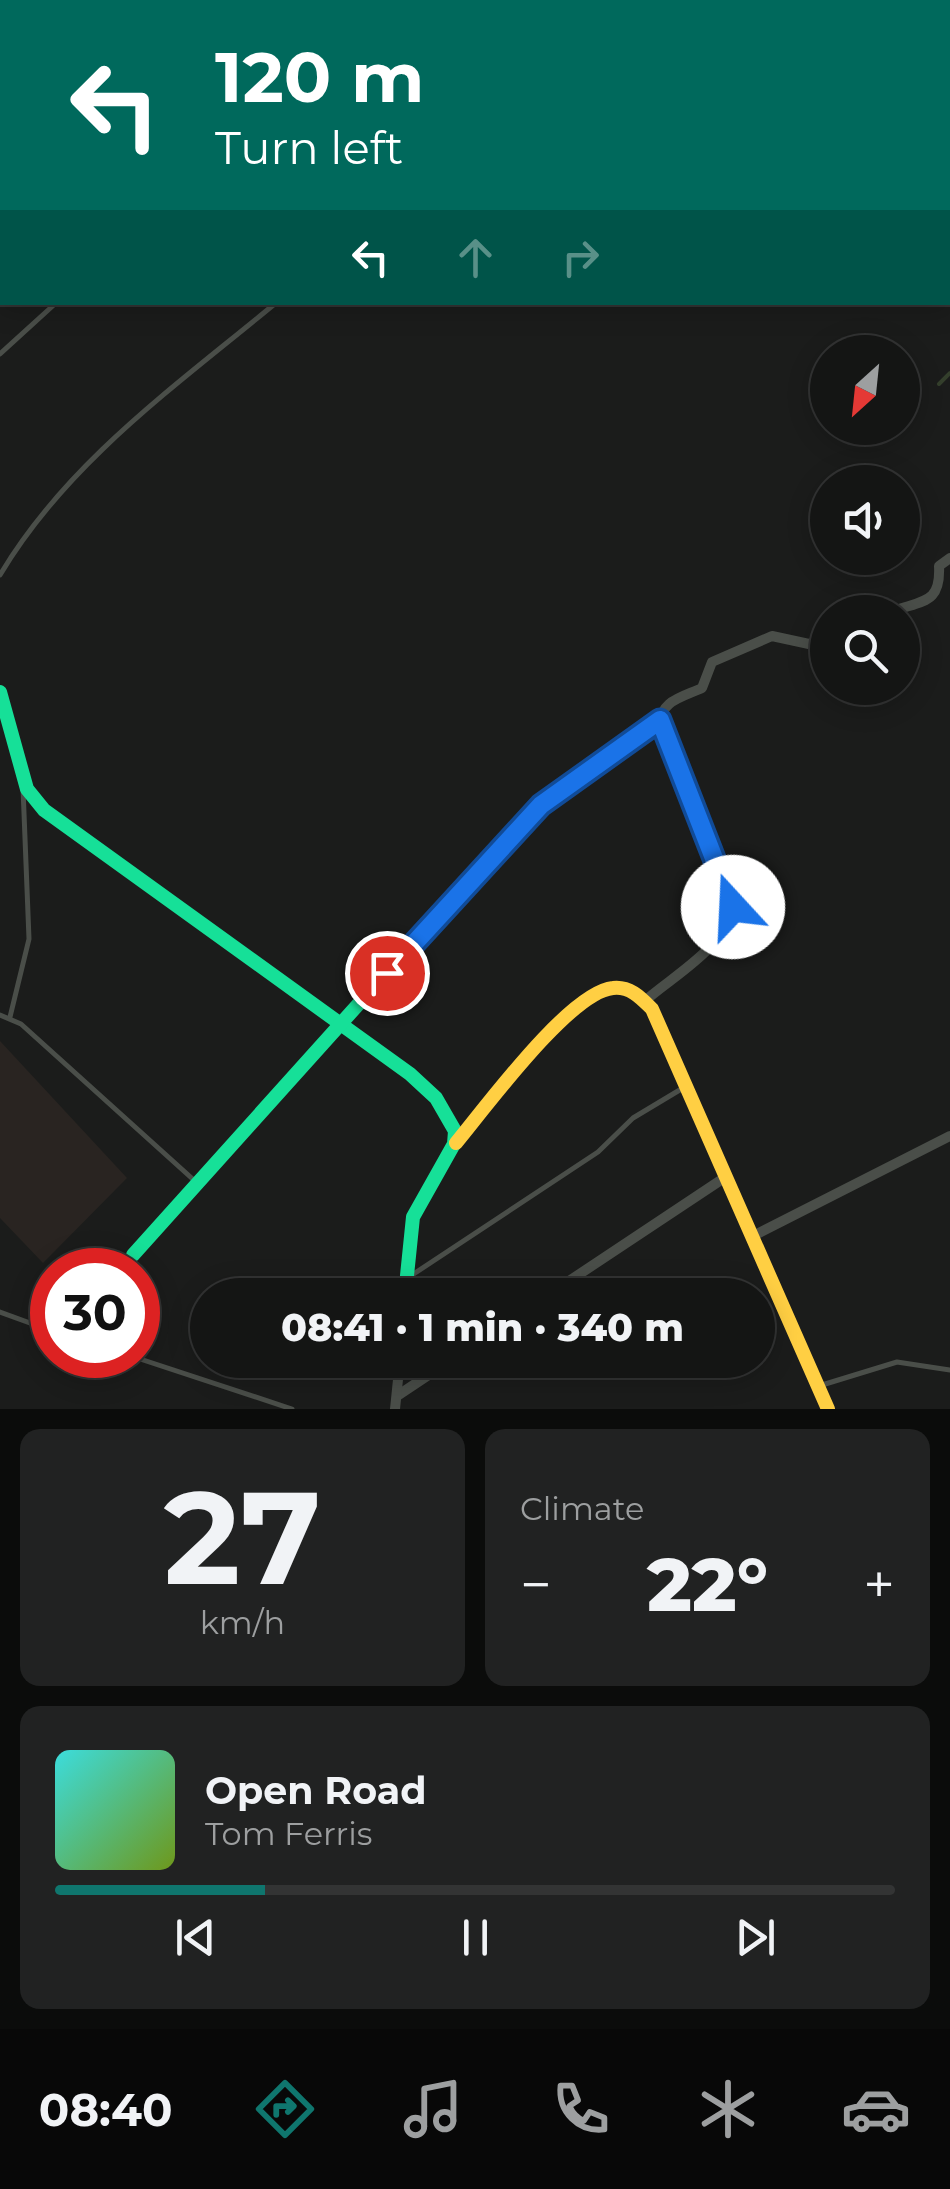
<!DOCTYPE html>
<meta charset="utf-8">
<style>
body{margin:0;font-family:Montserrat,sans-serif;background:#212222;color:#f1f3f6;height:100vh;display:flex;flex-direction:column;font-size:38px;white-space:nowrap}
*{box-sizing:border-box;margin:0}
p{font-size:32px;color:#9d9fa0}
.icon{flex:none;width:55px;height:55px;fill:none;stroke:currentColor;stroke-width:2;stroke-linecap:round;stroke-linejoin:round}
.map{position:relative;height:1409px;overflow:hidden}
.sheet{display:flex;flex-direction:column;gap:20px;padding:20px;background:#0b0c0b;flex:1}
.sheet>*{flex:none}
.banner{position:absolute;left:0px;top:0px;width:950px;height:305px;box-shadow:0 5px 25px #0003,0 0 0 2px #333434;background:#00695c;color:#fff;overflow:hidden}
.needle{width:65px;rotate:207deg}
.controls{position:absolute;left:810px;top:335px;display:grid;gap:20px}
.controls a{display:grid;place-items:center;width:110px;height:110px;border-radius:50%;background:#141514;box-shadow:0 5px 25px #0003,0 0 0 2px #333434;font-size:50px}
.speed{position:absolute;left:30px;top:1248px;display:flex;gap:20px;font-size:50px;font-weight:700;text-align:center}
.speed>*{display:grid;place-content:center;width:130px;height:130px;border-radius:50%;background:#141514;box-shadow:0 5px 25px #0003,0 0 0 2px #333434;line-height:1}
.speed .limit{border:15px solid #d22;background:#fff;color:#111}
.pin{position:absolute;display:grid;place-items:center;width:85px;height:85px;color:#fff;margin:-42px;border:5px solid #fff;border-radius:50%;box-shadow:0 2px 10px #0007}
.me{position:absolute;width:110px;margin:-55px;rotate:340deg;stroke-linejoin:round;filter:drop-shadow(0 0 8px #0008)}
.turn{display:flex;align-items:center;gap:35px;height:210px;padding:0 50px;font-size:45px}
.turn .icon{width:130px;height:130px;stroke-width:2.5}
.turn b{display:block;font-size:70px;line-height:85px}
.lanes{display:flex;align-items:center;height:95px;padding:0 50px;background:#0003;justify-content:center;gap:50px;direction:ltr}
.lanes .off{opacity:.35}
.big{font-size:75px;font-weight:800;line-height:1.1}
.sheet .card{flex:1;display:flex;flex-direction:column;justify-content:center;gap:15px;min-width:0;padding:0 35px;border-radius:20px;background:#212222}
.sheet .dial{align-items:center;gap:0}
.dial b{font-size:130px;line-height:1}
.song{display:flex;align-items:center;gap:30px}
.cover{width:120px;height:120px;border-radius:15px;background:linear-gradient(135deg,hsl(180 70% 55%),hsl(80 70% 35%))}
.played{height:10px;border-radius:5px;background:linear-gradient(90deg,#0f766e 25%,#333434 25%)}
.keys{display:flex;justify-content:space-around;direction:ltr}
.heat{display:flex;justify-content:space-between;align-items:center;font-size:55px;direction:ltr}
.sheet .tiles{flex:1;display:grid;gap:20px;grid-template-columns:1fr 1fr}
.card:last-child{grid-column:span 2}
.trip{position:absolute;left:190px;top:1278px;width:585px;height:100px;border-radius:50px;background:#141514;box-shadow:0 5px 25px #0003,0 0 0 2px #333434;font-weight:800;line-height:100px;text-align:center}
.menu{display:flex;height:160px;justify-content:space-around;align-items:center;background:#080808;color:#9d9fa0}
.menu .icon{width:70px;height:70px}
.menu .current{color:#0f766e}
.menu b{font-size:45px;color:#f1f3f6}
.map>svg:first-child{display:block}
.green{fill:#292421}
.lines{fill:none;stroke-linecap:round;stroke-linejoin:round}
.stream{stroke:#343f2c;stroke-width:4}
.lane{stroke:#4a4e49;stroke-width:5}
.street{stroke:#4a4e49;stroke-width:10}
.fast{stroke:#16e098;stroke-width:14}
.slow{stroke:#ffcf43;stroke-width:14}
.jam{stroke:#f24e42;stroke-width:14}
.route-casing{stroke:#114b97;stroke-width:25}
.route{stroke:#1a73e8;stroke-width:18}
</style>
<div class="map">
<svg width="950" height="1409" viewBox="0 0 950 1409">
<rect width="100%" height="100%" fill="#1b1c1b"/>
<!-- green -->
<path class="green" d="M0,1041L127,1178L43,1263L0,1218Z"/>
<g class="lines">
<!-- stream -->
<g class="stream">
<path d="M948,275L950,278"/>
<path d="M939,384L950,373"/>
</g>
<!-- lane -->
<g class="lane">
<path d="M912,0L916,2"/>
<path d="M765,2L769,0"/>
<path d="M0,89L2,87"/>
<path d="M0,354L57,302"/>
<path d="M0,575C67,462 177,385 277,302"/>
<path d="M0,1015L21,1024L196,1182"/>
<path d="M10,1017L29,939L23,788"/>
<path d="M409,1277L598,1152L633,1118L683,1088"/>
<path d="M0,1312L52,1331"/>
<path d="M128,1355L292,1409"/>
<path d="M822,1385L897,1362L950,1370"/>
</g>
<!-- street -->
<g class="street">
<path d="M891,612C923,600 941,604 939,566L950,558"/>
<path d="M646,1000C675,974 739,940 731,896L661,726C658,701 683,697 702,688L712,662L772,636L809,644L828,638"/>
<path d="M753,1236L950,1136"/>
<path d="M548,1295L724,1178"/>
<path d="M397,1396L451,1360"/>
<path d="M395,1409L400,1360"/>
</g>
<!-- fast -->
<g class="fast">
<path d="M278,0L281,2"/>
<path d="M0,692L27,789L44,810L410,1074L436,1098L455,1131L454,1144L413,1217L405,1295"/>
<path d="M133,1255L514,831L575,779L659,720"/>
</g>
<!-- slow -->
<path class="slow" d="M456,1143C486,1107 570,992 613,988C630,986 641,998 652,1009L828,1409"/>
<!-- jam -->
<path class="jam" d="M491,2L494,0"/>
</g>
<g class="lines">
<!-- route casing -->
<g class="route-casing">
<path id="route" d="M387,973L541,805L660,720L733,907"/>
</g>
<!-- route -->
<use href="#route" class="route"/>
</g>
</svg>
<div class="controls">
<a><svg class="needle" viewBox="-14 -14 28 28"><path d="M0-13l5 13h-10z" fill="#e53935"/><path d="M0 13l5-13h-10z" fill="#9d9fa0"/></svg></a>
<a><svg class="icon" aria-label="sound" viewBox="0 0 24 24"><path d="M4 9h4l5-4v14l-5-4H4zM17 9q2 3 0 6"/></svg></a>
<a><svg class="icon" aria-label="search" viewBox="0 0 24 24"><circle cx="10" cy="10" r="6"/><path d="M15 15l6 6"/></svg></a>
</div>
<div class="speed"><div class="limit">30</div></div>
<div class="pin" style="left:387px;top:973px;background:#d93025"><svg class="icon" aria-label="arrive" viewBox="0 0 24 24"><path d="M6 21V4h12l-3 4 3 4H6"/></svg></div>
<svg class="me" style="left:733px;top:907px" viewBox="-20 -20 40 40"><circle r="19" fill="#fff"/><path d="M0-13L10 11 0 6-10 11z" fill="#1a73e8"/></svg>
<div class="trip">08:41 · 1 min · 340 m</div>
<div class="banner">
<div class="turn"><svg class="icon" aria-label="left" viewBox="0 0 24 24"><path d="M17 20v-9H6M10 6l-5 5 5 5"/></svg><div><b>120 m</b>Turn left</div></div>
<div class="lanes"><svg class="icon" aria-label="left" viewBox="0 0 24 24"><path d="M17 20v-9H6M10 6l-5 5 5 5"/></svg><svg class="icon off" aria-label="ahead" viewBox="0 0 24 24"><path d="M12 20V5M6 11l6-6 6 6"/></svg><svg class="icon off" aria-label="right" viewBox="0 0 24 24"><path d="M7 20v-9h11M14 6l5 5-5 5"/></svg></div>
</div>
</div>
<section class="sheet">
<div class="tiles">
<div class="card dial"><b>27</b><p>km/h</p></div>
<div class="card"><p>Climate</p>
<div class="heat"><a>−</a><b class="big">22°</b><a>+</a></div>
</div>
<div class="card">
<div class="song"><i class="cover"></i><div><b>Open Road</b><p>Tom Ferris</p></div></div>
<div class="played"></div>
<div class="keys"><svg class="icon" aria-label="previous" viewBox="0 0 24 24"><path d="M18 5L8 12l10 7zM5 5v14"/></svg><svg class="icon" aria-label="pause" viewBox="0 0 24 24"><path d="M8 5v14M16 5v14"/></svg><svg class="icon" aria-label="next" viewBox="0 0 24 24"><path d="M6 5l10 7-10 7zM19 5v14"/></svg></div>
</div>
</div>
</section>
<nav class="menu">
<b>08:40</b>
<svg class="icon current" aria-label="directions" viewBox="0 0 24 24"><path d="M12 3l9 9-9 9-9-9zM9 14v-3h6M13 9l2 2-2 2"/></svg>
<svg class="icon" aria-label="music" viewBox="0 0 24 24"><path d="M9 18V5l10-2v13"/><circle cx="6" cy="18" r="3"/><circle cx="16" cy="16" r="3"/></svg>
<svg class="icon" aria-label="phone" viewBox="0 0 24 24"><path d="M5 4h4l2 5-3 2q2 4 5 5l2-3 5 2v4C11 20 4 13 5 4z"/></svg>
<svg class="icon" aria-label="climate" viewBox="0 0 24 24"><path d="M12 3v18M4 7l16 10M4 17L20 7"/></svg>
<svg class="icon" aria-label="car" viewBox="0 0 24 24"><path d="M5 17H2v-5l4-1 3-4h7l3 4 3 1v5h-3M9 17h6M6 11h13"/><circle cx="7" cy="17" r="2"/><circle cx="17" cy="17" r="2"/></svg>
</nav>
